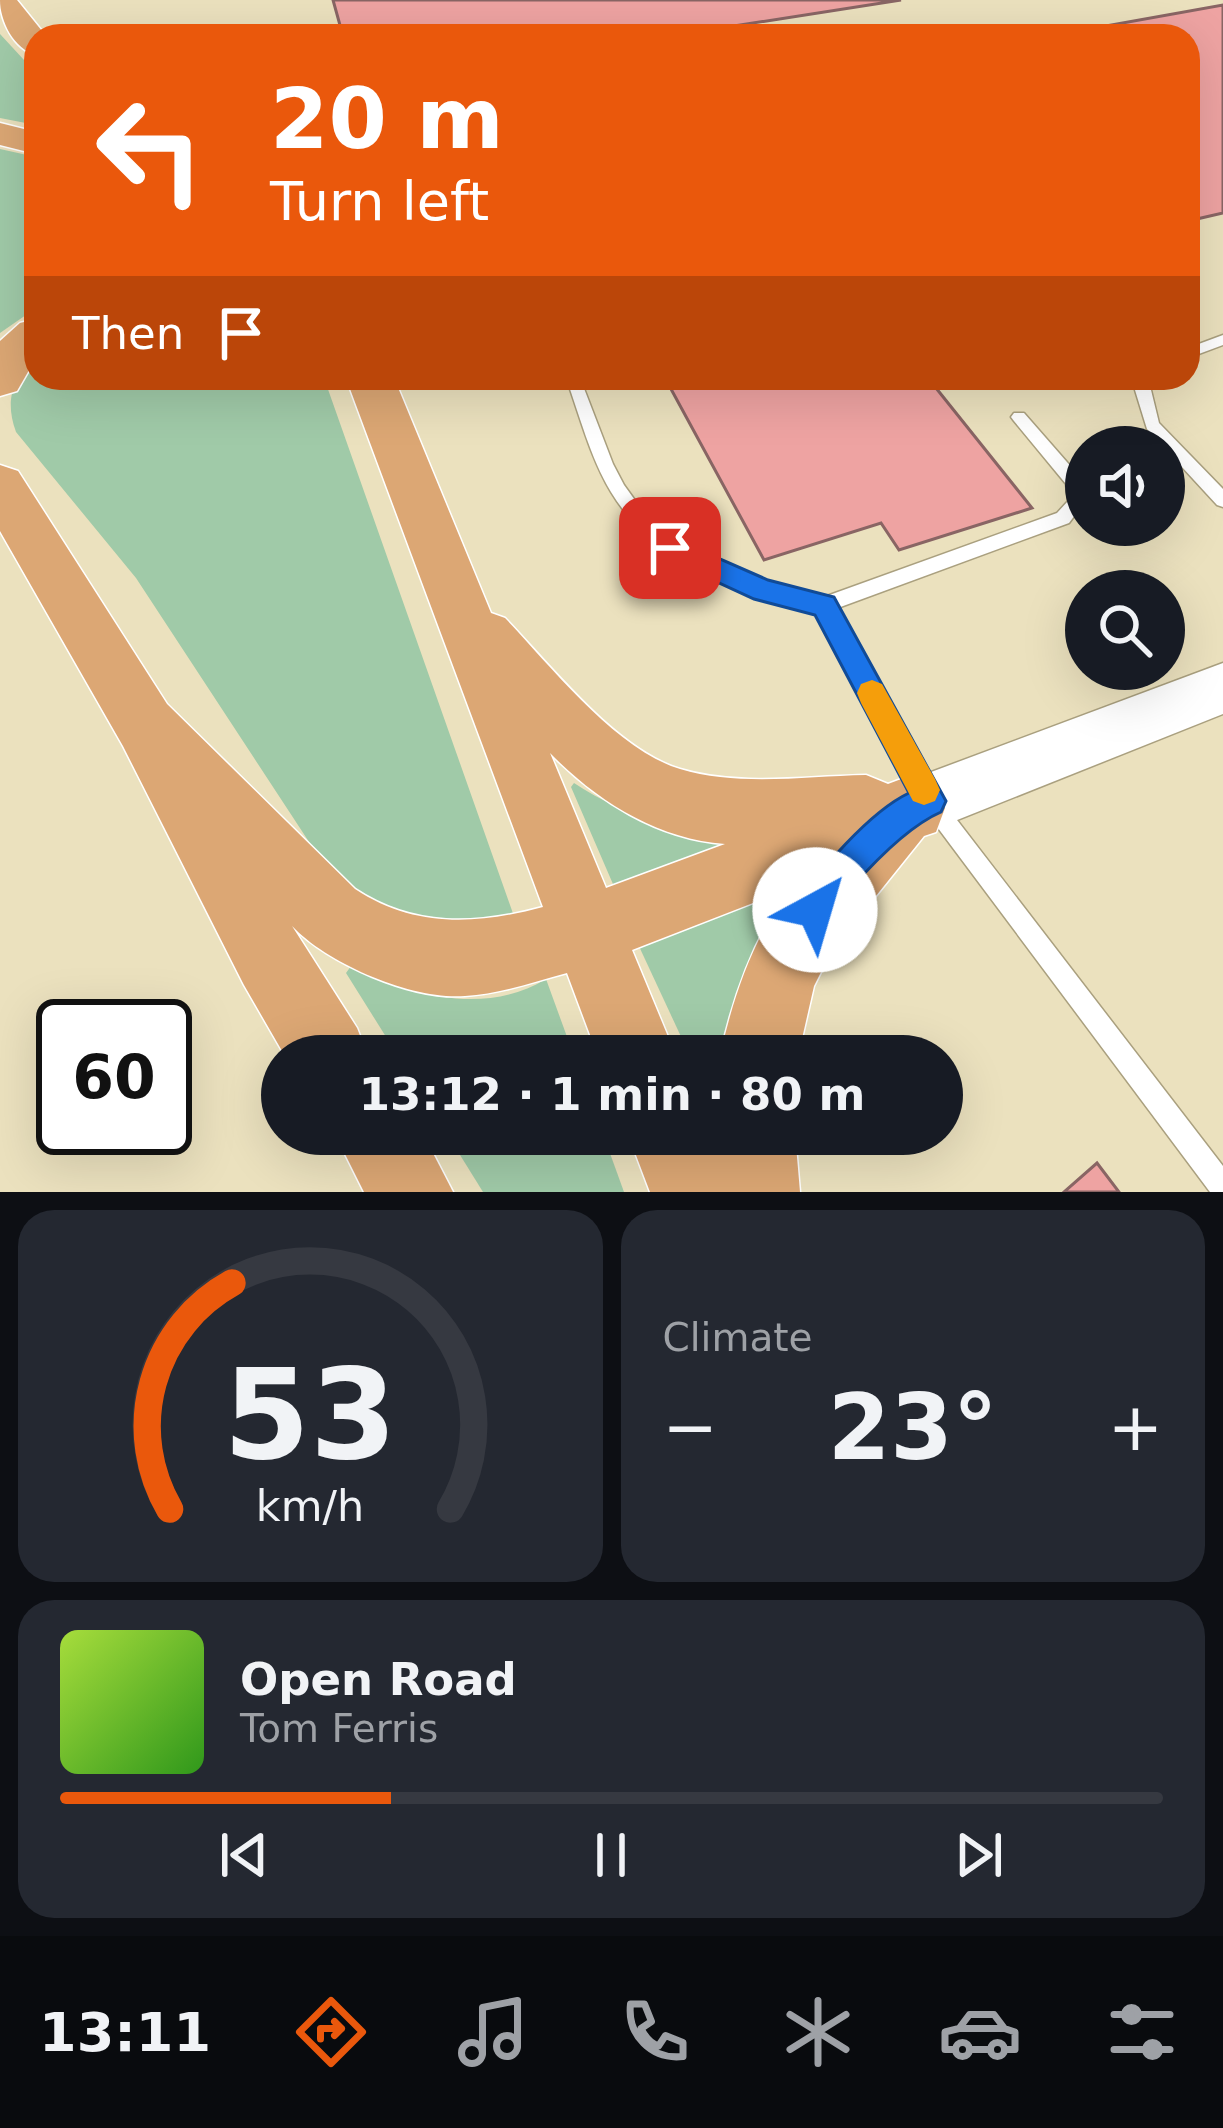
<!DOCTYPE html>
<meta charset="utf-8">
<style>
body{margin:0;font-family:"DejaVu Sans",sans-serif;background:#242831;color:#f1f3f6;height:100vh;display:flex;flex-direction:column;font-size:45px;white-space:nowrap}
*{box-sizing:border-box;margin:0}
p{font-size:39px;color:#9ea1a6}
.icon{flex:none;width:66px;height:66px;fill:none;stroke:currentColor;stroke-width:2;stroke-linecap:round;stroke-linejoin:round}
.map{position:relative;height:1192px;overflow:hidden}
.drawer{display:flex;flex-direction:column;gap:18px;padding:18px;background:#0d0f14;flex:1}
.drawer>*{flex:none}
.banner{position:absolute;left:24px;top:24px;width:1176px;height:366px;border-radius:36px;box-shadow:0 12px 48px #0002;background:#ea580c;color:#fff;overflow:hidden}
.fabs{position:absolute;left:1065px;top:426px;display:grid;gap:24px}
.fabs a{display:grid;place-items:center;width:120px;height:120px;border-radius:50%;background:#171b24;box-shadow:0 12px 48px #0002;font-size:60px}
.speed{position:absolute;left:36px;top:999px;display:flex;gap:24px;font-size:60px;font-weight:700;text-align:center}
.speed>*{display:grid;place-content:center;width:156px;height:156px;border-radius:50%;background:#171b24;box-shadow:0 12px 48px #0002;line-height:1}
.speed .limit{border:6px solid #111;border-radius:18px;background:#fff;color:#111}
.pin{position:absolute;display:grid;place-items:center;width:102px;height:102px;color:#fff;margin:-51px;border-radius:24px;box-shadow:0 6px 18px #0006}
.me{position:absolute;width:132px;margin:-66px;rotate:39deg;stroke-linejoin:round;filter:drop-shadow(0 0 9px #0008)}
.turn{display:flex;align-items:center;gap:42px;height:252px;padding:0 48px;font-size:54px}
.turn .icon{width:156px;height:156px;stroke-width:2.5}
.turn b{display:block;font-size:84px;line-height:102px}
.then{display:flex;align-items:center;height:114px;padding:0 48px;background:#0003;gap:24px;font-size:45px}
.big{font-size:90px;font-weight:700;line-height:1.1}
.drawer .card{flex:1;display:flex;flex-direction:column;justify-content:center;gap:18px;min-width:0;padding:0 42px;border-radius:36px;background:#242831}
.drawer .dial{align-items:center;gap:0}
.dial svg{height:312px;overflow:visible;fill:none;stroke:#363941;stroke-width:7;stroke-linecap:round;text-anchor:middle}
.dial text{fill:#f1f3f6;stroke:none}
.song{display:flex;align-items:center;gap:36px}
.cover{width:144px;height:144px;border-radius:18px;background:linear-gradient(135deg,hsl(80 70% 55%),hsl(110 70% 35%))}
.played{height:12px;border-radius:6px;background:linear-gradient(90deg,#ea580c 30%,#363941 30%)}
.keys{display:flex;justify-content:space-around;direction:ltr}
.heat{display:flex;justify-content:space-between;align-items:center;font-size:66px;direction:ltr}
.drawer .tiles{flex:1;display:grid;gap:18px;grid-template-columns:1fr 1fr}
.card:last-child{grid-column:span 2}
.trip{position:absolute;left:261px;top:1035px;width:702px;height:120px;border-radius:60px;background:#171b24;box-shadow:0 12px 48px #0002;font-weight:700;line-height:120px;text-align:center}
.tab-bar{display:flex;height:192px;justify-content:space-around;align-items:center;background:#090b0e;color:#9ea1a6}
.tab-bar .icon{width:84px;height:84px}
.tab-bar .selected{color:#ea580c}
.tab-bar b{font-size:54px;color:#f1f3f6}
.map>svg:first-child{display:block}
.green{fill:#a0caa8}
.building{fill:#eea3a2;stroke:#896564;stroke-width:3}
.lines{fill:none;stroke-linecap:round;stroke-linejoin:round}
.lane-casing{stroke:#aaa07f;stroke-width:3}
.secondary-casing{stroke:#aaa07f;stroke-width:3}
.primary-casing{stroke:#fff;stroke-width:3}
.lane{fill:#fff;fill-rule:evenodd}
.secondary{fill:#fff;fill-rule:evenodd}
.primary{fill:#dca774;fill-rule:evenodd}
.route{fill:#1a73e8;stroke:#114b97;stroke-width:3}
.slow{fill:#f59e0b}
</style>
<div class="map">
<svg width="1223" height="1192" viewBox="0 0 1223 1192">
<rect width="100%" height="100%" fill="#ebe1be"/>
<!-- green -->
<g class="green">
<path d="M0,34L36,73V125L0,118Z"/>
<path d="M0,149L36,157V308L0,333Z"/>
<path d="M36,348V378H324L516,922L424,931L334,880L136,578L16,432C3,396 16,378 36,348Z"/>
<path d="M574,783C629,819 681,830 745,840L616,891L571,787Z"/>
<path d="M799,873L724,1056H690L637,942Z"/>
<path d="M351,966C411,996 485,1016 546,979L574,1056H398L346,973Z"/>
<path d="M447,1134H603L624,1192H483Z"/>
</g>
<!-- building -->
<g class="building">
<path d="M333,0H901L670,36H343Z"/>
<path d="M1223,5V213L1188,221V36H1050Z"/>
<path d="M665,378H970L936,388L1032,508L899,550L881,523L764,560Z"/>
<path d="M1097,1163L1119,1192H1064Z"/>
</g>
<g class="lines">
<!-- lane casing -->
<g class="lane-casing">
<g id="lane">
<path d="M1223,335V345L1188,358V348Z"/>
<path d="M566,378H580L613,464L624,485L642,510L689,548L715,562L766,582L824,597L1057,513L1068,501L1066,484L1014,421L1011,417L1014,413H1024L1080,477L1084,503L1069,523L835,609L937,794L1223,1166V1192H1210L923,808L818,611C740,592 655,565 611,492C590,457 580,416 566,378Z"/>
<path d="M1143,378H1158L1151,390L1159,423L1223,489V507L1217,505L1147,429L1135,390Z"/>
</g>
</g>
<!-- secondary casing -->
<g class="secondary-casing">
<path id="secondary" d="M1223,663V714L912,838L891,829L882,808L891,787Z"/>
</g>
<!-- primary casing -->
<g class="primary-casing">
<g id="primary">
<path d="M0,0H17L46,36H36V55C14,49 0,21 0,0Z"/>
<path d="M0,123L36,132V154L0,145Z"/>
<path d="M36,319V358L17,391L0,396V341L20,323Z"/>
<path d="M346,378H394L491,613L505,618C550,665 616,750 680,769C739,787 806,776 866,775L888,784L912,775L936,784L945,808L936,832L924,836L831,952L814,986L798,1056H720C733,997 753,939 789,889L632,950L676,1056H598L567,973C534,982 499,994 465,996C412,1000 328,964 292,926L357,1028L368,1056H285L244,985L123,746L0,531V465L18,471L167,704L355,889C414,928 476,925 543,907ZM550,753C597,801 657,839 725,844L606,888Z"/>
<path d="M335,1134H423L453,1192H364Z"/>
<path d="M628,1134H710L714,1143L713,1134H795L800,1192H650Z"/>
</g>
</g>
<!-- lane -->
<use href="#lane" class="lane"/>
<!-- secondary -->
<use href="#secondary" class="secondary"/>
<!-- primary -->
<use href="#primary" class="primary"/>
</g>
<!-- route -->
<path class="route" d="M670,537L768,580L834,597L946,801L941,812C909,826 877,859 853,886C840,900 834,919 815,927L803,922L798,910C813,873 873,810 909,793L815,615L754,599L661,556L657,548Z"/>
<!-- slow -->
<path class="slow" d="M872,680L882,684L935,779L940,790L935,801L924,805L913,801L861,703L857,693L861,684Z"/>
</svg>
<div class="fabs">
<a><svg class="icon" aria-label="sound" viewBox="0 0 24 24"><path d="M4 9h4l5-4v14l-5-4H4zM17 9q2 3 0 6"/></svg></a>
<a><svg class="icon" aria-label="search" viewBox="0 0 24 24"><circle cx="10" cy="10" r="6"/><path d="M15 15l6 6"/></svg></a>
</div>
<div class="speed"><div class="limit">60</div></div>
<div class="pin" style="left:670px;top:548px;background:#d93025"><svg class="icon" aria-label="arrive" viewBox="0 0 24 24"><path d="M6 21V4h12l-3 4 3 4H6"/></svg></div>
<svg class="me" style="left:815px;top:910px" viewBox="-20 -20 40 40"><circle r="19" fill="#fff"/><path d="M0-13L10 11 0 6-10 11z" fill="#1a73e8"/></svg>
<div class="trip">13:12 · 1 min · 80 m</div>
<div class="banner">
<div class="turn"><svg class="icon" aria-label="left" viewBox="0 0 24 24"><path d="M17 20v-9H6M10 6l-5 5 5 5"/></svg><div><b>20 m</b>Turn left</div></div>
<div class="then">Then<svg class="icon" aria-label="arrive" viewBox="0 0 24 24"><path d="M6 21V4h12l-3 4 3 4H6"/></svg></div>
</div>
</div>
<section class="drawer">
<div class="tiles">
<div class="card dial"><svg viewBox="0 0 100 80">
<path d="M14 69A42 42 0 1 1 86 69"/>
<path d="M14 69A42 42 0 0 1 30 11" stroke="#ea580c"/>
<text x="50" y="56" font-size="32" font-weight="700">53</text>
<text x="50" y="72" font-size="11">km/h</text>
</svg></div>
<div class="card"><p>Climate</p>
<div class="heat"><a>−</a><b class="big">23°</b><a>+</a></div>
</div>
<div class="card">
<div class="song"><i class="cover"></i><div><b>Open Road</b><p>Tom Ferris</p></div></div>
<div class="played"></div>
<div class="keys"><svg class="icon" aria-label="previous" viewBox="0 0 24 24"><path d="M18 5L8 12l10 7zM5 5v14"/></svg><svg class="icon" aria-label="pause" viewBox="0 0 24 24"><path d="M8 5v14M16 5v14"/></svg><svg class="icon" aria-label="next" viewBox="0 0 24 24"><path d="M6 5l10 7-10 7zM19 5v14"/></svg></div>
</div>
</div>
</section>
<nav class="tab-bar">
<b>13:11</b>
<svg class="icon selected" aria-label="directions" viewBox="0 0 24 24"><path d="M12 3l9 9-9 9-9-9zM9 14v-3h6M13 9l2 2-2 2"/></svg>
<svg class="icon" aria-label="music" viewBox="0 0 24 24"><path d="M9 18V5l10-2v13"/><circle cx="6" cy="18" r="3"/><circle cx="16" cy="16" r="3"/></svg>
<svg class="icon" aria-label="phone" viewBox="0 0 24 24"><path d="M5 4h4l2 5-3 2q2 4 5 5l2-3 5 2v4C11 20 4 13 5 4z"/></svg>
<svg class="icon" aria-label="climate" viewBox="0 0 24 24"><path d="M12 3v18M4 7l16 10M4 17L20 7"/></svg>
<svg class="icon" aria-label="car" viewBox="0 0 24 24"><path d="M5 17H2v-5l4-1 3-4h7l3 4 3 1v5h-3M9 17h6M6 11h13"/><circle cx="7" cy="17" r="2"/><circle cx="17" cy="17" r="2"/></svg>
<svg class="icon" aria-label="filters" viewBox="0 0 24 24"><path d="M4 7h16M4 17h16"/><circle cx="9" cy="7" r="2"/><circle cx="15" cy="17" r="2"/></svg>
</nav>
